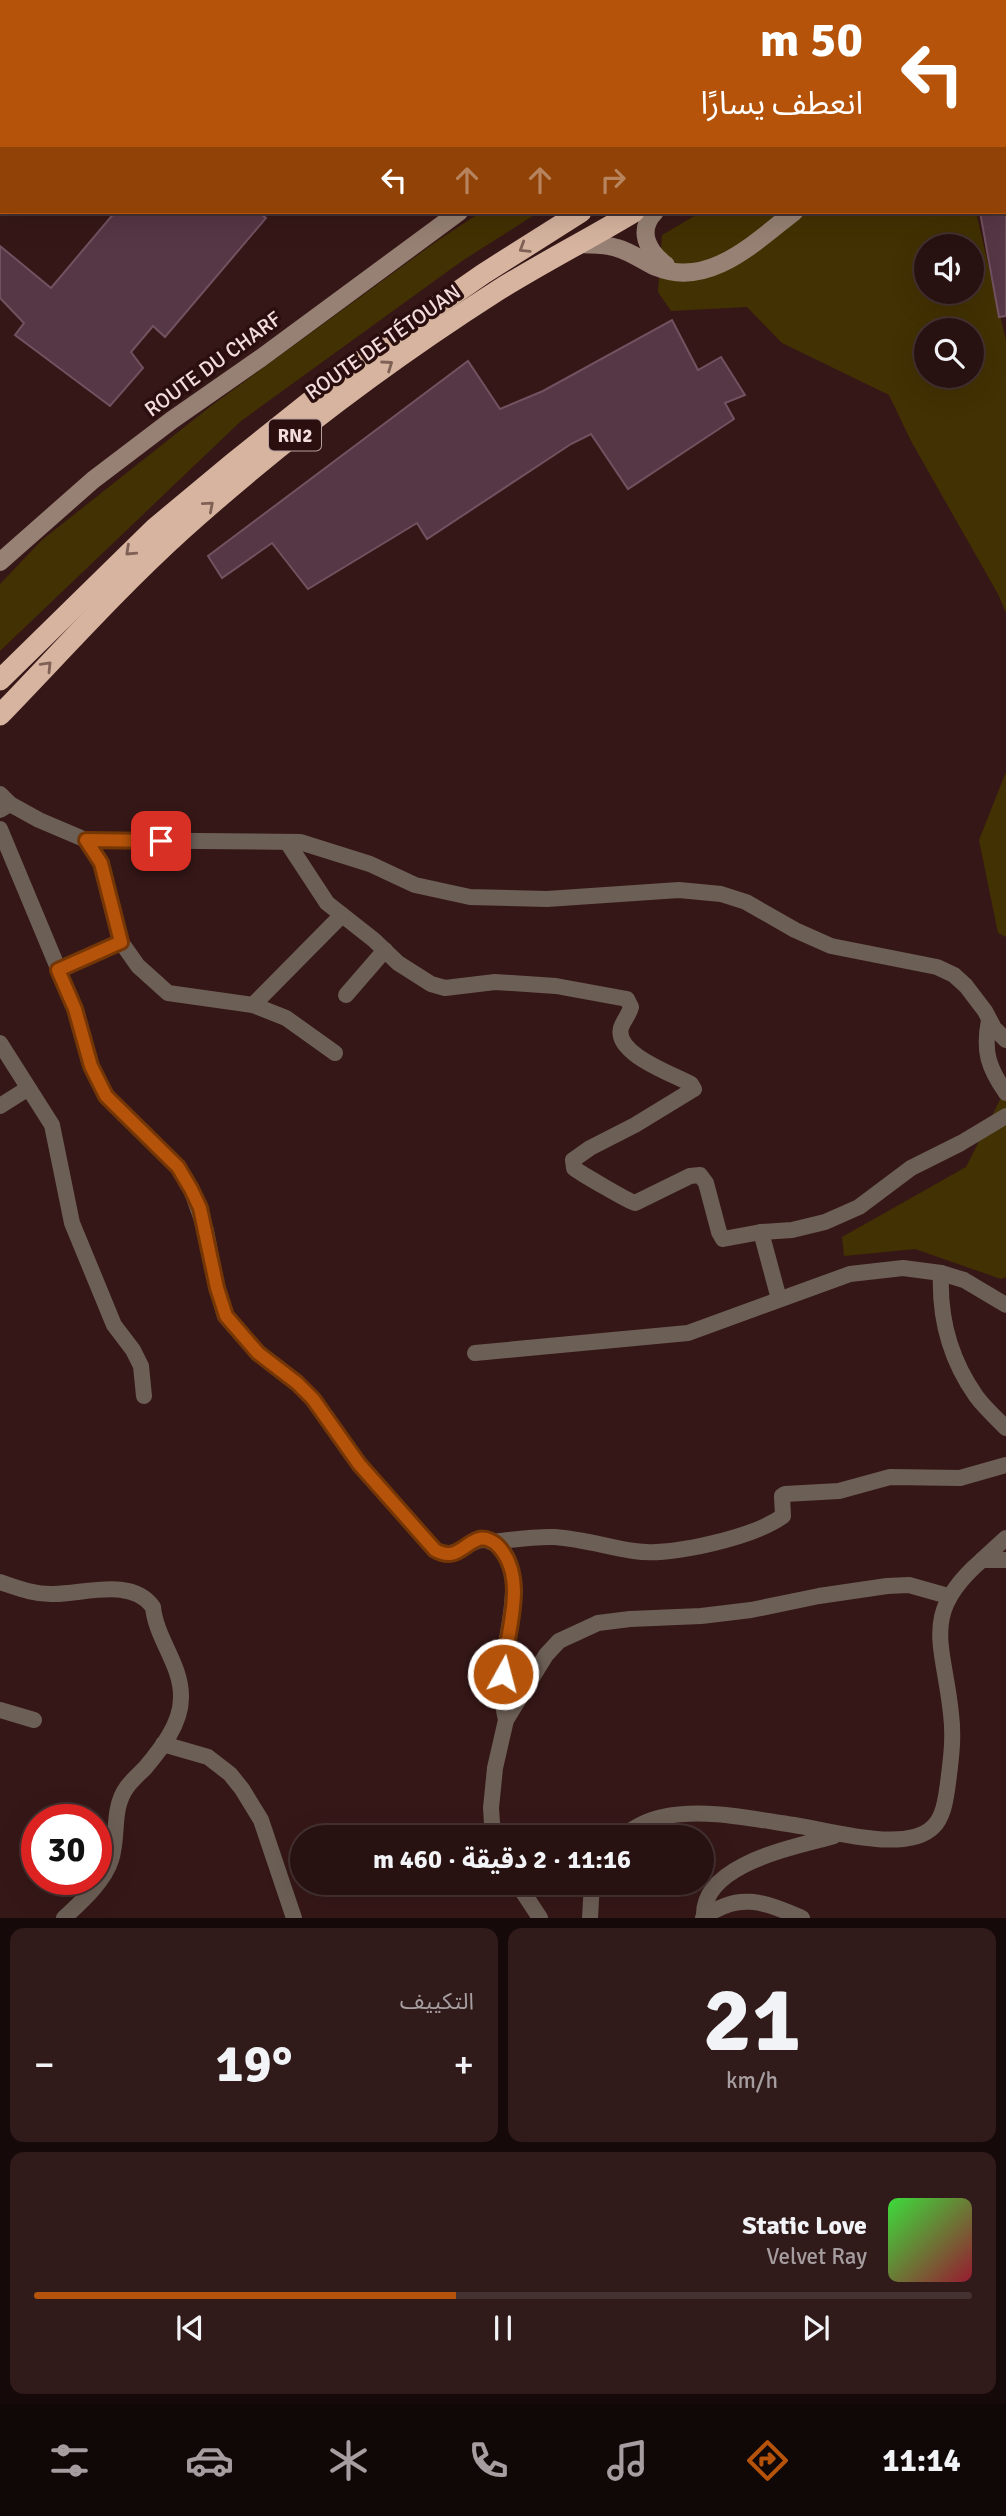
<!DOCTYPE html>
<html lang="ar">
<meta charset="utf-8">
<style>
body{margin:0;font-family:Signika,"Noto Sans Arabic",sans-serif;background:#301a1a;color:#f1f3f6;direction:rtl;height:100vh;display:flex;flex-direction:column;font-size:26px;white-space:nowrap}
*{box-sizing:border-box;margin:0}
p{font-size:23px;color:#a59d9f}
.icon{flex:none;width:38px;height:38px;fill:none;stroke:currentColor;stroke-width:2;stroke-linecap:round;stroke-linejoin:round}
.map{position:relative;height:1918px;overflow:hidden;direction:ltr}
.drawer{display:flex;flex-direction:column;gap:10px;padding:10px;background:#160909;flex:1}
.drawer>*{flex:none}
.hud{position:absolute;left:0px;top:0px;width:1006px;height:214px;box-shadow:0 7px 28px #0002,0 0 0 2px #443131;direction:rtl;background:#b45309;color:#fff;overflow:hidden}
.tools{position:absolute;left:914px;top:234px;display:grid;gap:14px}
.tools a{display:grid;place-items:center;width:70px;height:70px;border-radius:50%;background:#281111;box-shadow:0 7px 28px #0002,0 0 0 2px #443131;font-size:35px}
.speed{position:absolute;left:21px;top:1804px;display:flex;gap:14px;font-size:35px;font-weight:700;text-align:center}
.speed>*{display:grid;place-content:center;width:91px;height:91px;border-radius:50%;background:#281111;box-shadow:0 7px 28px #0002,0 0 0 2px #443131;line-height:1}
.speed .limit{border:10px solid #d22;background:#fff;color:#111}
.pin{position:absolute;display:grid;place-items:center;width:60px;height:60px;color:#fff;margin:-30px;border-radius:14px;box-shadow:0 4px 10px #0006}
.me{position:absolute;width:77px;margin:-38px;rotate:7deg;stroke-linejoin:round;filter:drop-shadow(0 0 5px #0008)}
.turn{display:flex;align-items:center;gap:24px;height:147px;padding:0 28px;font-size:32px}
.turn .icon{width:91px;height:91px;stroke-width:2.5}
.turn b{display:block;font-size:49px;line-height:60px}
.lanes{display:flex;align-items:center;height:66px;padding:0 28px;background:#0003;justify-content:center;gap:35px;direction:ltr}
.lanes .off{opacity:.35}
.big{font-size:52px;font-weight:700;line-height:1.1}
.drawer .widget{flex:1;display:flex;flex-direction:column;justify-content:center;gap:10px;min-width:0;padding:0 24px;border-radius:14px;background:#301a1a}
.drawer .dial{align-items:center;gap:0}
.dial b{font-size:91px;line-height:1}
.song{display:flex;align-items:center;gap:21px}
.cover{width:84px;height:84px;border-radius:10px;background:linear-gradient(135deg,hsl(120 70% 55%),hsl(350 70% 35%))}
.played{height:7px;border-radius:4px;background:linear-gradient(90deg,#b45309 45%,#443131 45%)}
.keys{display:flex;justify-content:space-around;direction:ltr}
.heat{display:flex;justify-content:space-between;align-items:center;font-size:38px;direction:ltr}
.drawer .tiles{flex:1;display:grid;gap:10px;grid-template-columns:1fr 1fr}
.widget:last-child{grid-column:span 2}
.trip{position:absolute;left:290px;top:1825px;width:424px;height:70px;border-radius:35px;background:#281111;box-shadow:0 7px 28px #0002,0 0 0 2px #443131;font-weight:700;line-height:70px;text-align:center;direction:rtl}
.menu{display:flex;height:112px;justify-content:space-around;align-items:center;background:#100707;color:#a59d9f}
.menu .icon{width:49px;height:49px}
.menu .current{color:#b45309}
.menu b{font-size:32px;color:#f1f3f6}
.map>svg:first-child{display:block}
.green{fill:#423102;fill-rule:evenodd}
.building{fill:#563745;stroke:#725160;stroke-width:2}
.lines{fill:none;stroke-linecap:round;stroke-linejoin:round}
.street{stroke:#6c5f56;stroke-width:16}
.secondary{stroke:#978174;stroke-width:18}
.highway{stroke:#d6b49f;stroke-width:21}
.oneway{stroke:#806156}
.route-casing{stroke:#753606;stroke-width:18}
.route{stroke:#b45309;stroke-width:12}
.labels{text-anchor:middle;stroke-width:7;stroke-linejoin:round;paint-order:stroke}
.shield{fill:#2b0e0e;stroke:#b79f9e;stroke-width:2}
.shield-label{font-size:19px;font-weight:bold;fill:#f3dddc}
.street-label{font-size:21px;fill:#f3dddc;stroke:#2b0e0e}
</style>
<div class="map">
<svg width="1006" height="1918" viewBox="0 0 1006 1918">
<rect width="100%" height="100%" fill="#361717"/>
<!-- green -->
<g class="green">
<path d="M481,212H539L462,261L241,421L0,651V584L42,540L211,406L437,241Z"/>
<path d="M701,212H976L1006,341V613L998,594L911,441L889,395L782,343L747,307L671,311L658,292L662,235ZM926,247H971V292H926ZM926,331H971V376H926Z"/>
<path d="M1006,772V937L998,933L979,840Z"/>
<path d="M1006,1088V1277L1001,1279L915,1249L844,1256L842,1237L966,1167Z"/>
</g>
<!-- building -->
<g class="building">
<path d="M115,212H258L266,218L165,337L153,326L131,352L143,368L110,406L15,335L24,323L0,298V246L51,288Z"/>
<path d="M980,212H1006V316L999,317Z"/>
<path d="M672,320L698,370L721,357L745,395L725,403L734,419L628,489L591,434L571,444L427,539L417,523L308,589L272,543L222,578L208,556L468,361L500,409L543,391Z"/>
</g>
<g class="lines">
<!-- street -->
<g class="street">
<path d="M1004,81H1006"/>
<path d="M0,794L10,804L0,810"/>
<path d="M10,804L39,820L86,840L101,863L121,942L138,966L168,993L253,1005L286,1018L335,1053"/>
<path d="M0,829L75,1009L91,1066L106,1096L178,1167L191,1189L206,1231L217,1288L225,1316L258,1353L297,1383L313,1399L359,1464L435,1550C459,1564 472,1530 494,1543C527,1562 508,1627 504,1656C501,1677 501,1699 506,1720"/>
<path d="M86,840L300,842L370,864L415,885L470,897L547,899L679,890L721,894L746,902L795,930L831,946L937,967L954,975L966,986L985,1011L994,1028L1006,1040"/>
<path d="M287,842L327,903L374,940L398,963L431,984L445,988L495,982L556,986L627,999L631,1007C629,1015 623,1021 621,1028C614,1054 673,1074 691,1084L694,1089L635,1125L590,1148L573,1160L574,1168C578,1172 630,1202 635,1203L690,1176L700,1175L706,1183L719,1232L723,1239L761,1232"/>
<path d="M59,970L121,942"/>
<path d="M346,995L385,950"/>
<path d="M253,1005L342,915"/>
<path d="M989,1020C983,1051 988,1067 1006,1093"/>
<path d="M0,1043L52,1125L72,1223L114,1325L133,1350L141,1366L144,1396"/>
<path d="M0,1106L27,1089"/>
<path d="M941,1273C939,1317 950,1359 976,1396C984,1407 996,1418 1006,1428"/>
<path d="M779,1299L761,1232L792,1230L825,1222L859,1207L911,1168L961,1143L1006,1116"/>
<path d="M475,1353L688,1333L850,1274L903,1268L941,1273L964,1280L1006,1305"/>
<path d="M1006,1538L982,1560H1006"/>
<path d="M491,1542C512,1540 534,1536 555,1537C582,1539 608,1547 634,1551C670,1557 754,1537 783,1516L782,1496L785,1494L839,1491L890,1477L960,1478L1006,1465"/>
<path d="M0,1582C18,1588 35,1595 54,1594C84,1594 132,1577 153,1607C156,1639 182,1665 181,1698C181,1724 161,1749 145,1768C139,1774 132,1780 127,1787C111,1809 119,1836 111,1860C104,1882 81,1902 64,1918"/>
<path d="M0,1710L34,1720"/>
<path d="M163,1744L208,1757L230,1774L242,1789L261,1820L294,1918"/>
<path d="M493,1838L491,1808L495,1768L506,1720L546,1655L559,1641L598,1623L630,1619L701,1616L751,1610L819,1596L887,1586L909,1585L948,1596"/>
<path d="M620,1838C633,1828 646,1820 662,1817C705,1808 752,1819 794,1825C828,1830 906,1854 933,1827C944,1817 946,1797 948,1783C951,1759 954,1738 951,1714C944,1644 919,1614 982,1560"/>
<path d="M517,1883L540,1918"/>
<path d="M704,1917C701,1864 795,1847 834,1836"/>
<path d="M590,1918L592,1883"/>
<path d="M703,1918C739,1891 764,1902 802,1918"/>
</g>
<!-- secondary -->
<g class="secondary">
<path d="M785,2L788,0"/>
<path d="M1004,67L1006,66"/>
<path d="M655,212C637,230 647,251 666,265"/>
<path d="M579,244C592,245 605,244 617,248C631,252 643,261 656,267C709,289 755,242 794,212"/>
<path d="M0,562L93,480L172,420L261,358L459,212"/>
</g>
<!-- highway -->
<g class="highway">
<path d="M1000,2L1004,0"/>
<path d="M1004,31L1006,30"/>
<path d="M0,680L155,528L233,463L381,345L483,274L581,212"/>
<path d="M0,715C60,653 118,588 182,530C280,442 386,362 497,291C542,263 589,239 634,212"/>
</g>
</g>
<!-- one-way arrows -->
<defs><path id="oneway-chevron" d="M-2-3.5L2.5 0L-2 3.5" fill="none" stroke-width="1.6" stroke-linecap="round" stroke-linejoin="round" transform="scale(1.75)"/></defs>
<g class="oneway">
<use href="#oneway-chevron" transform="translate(524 248) rotate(148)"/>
<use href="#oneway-chevron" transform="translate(388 365) rotate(-35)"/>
<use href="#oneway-chevron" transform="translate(209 506) rotate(-41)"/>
<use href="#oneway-chevron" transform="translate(130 551) rotate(137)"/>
<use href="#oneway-chevron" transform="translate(47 666) rotate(-46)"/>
</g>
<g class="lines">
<!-- route casing -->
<g class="route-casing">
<path id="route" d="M161,841L86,840L101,863L121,942L58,970L75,1009L91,1066L106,1096L178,1167L191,1189L200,1208L217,1288L226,1316L258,1353L297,1383L313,1399L359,1464L435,1550C456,1562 463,1544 479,1539C486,1537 495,1542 499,1547C529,1580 505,1635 503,1674"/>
</g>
<!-- route -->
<use href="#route" class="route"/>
</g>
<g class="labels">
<!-- shield labels -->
<rect class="shield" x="269" y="419.5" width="52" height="31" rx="5"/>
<g class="shield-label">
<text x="295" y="442">RN2</text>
</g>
<!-- street labels -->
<g class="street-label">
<text transform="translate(383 342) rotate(-35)" y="7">ROUTE DE TÉTOUAN</text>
<text transform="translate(213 364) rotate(-36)" y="7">ROUTE DU CHARF</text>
</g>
</g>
</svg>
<div class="tools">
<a><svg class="icon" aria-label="sound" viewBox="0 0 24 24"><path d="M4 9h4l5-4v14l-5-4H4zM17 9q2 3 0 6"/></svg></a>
<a><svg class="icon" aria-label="search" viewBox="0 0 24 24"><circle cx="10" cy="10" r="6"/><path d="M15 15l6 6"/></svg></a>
</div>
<div class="speed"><div class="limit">30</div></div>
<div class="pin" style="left:161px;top:841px;background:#d93025"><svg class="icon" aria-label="arrive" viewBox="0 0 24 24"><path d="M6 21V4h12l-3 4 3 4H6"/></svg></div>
<svg class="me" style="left:503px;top:1674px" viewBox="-20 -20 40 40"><circle r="17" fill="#b45309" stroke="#fff" stroke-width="3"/><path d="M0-11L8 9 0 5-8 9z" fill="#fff"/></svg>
<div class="trip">11:16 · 2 دقيقة · 460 m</div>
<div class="hud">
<div class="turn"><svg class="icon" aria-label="left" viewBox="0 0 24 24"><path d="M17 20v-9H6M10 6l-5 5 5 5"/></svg><div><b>50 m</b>انعطف يسارًا</div></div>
<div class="lanes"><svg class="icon" aria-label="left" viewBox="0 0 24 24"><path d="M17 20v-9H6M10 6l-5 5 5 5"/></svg><svg class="icon off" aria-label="ahead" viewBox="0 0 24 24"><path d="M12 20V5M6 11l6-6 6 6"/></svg><svg class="icon off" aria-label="ahead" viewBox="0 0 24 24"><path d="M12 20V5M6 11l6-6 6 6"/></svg><svg class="icon off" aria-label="right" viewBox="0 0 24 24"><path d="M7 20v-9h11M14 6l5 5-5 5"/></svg></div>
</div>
</div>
<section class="drawer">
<div class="tiles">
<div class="widget dial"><b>21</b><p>km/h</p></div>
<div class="widget"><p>التكييف</p>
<div class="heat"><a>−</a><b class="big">19°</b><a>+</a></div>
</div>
<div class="widget">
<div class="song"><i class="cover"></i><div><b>Static Love</b><p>Velvet Ray</p></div></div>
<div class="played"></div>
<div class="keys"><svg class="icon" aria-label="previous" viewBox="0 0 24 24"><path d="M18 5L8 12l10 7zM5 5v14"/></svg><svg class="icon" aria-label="pause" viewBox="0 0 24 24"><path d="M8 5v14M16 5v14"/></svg><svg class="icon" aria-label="next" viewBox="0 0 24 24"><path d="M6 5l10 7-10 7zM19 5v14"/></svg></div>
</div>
</div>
</section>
<nav class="menu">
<b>11:14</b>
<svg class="icon current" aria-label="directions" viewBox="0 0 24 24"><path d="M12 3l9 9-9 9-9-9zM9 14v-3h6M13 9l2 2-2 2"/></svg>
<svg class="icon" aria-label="music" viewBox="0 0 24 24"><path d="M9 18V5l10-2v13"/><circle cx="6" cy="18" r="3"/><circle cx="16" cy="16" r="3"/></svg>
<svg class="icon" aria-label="phone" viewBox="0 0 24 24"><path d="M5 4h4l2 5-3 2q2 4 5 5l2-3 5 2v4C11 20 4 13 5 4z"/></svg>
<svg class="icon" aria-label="climate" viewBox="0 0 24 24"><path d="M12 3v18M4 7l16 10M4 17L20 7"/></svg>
<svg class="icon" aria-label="car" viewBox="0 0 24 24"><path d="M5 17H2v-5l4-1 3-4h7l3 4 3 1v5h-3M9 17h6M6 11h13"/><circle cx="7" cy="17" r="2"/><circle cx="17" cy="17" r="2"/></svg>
<svg class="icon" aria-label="filters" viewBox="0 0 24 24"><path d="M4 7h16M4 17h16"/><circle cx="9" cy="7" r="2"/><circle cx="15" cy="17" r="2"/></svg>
</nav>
